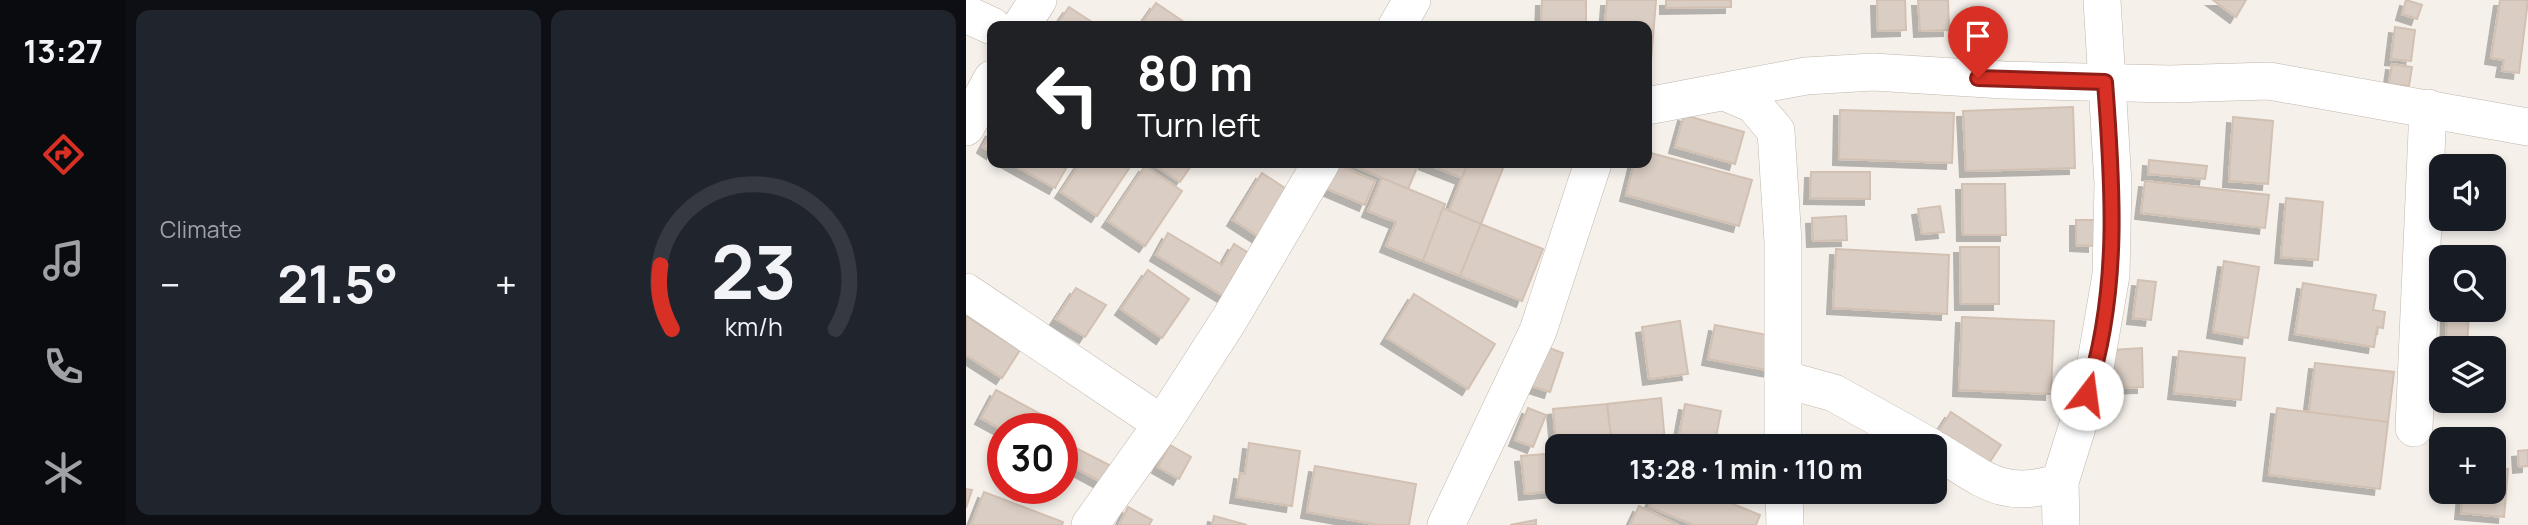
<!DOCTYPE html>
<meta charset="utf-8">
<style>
body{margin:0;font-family:Manrope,sans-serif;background:#20242c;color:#f1f3f6;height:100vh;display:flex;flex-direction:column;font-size:26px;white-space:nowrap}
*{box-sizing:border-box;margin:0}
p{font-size:23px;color:#9ea1a6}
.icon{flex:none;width:38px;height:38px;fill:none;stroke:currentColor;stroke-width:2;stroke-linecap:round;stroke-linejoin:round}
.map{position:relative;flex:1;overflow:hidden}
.details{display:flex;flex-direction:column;gap:10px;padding:10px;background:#0d0f14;width:840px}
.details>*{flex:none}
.guide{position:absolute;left:21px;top:21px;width:665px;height:147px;border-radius:14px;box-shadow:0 4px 10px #0003;background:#202124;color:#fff;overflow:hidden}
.fabs{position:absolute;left:1463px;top:154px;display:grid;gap:14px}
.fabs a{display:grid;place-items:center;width:77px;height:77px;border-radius:14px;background:#171b24;box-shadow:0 4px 10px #0003;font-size:35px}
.speed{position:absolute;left:21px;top:413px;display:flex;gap:14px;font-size:35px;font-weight:700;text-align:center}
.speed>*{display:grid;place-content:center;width:91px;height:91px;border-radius:50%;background:#171b24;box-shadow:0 4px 10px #0003;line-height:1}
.speed .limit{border:10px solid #d22;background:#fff;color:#111}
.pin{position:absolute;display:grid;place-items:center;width:60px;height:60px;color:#fff;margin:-72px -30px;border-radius:50% 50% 50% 0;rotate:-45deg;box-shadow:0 0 7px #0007}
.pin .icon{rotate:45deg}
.me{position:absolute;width:77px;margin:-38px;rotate:15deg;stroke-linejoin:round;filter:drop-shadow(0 0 5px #0008)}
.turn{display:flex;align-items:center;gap:24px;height:147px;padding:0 35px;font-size:32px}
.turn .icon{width:91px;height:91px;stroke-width:2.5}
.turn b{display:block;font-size:49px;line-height:60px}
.big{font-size:52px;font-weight:700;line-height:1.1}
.details .widget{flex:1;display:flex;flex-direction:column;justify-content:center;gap:10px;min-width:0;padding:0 24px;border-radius:14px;background:#20242c}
.details .dial{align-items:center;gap:0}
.dial svg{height:182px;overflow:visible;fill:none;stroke:#363941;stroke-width:7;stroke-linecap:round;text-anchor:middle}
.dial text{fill:#f1f3f6;stroke:none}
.heat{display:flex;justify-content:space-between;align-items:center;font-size:38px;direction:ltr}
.details .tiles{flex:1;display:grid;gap:10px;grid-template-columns:repeat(2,1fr)}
.trip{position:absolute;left:579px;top:434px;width:402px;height:70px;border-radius:14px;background:#171b24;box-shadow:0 4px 10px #0003;font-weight:700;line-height:70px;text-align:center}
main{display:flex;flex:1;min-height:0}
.tab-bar{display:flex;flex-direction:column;width:126px;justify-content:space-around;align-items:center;background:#090b0e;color:#9ea1a6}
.tab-bar .icon{width:49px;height:49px}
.tab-bar .selected{color:#d93025}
.tab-bar b{font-size:32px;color:#f1f3f6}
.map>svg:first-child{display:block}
.building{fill:#dacdc3;stroke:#d2c1b3;stroke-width:2;filter:url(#shadow)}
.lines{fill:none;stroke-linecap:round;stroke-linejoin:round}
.minor-casing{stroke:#c1b7ad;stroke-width:38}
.minor{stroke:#fff;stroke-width:37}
.route-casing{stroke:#8d1f18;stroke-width:18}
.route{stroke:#d93025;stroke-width:12}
</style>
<main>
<nav class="tab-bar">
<b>13:27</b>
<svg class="icon selected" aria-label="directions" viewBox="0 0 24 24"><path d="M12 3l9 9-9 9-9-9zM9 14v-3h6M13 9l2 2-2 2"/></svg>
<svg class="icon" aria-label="music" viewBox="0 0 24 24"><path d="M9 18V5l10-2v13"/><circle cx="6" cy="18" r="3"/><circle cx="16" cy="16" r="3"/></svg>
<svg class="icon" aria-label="phone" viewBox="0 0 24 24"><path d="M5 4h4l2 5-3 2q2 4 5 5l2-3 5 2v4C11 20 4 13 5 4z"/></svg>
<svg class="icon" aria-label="climate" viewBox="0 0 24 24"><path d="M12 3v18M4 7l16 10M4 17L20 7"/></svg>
</nav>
<section class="details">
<div class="tiles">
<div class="widget"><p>Climate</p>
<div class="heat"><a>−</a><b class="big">21.5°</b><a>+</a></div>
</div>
<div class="widget dial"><svg viewBox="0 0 100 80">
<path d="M14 69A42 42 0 1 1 86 69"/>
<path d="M14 69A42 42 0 0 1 9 41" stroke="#d93025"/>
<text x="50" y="56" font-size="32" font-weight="700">23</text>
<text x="50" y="72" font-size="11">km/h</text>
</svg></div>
</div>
</section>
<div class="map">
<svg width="1562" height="525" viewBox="0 0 1562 525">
<defs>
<filter id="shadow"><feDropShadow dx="-6" dy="6" stdDeviation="0" flood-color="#0004"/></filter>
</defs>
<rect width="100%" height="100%" fill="#f5f0ea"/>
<!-- building -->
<g class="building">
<path d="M576,0H620V26H575Z"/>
<path d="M641,0H690L685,61H681V26H639Z"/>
<path d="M700,0H765V7L700,8Z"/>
<path d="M911,0H939L940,30L912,31Z"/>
<path d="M952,0H982L983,30L954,31Z"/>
<path d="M1247,0H1280L1270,17Z"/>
<path d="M1440,0L1456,5L1451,19L1436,14Z"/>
<path d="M1534,0H1562L1553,73L1536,71L1538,60L1525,58Z"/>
<path d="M190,3L224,26H174Z"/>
<path d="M103,7L126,22L124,26H90Z"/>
<path d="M1429,27L1449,30L1445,61L1425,59Z"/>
<path d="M1426,64L1446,67L1443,86L1423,84Z"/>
<path d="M1107,107L1109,168L1000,171L997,111Z"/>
<path d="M874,110L988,113L986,163L873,159Z"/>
<path d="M718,115L778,132L769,164L709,147Z"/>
<path d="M1267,117L1307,121L1302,184L1263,181Z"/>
<path d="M26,130V153L17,147Z"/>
<path d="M681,152L786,180L773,226L660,195L668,163H681Z"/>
<path d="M1183,160L1241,166L1239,179L1182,174Z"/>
<path d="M44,163H103L89,188Z"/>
<path d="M114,163L166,164L131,216L95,192Z"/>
<path d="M185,163H227L214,182Z"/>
<path d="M368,163L409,181L399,205L357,187Z"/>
<path d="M381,163H453L442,189Z"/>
<path d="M458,163H502L496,178Z"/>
<path d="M502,163H539L515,224L483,211Z"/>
<path d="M179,166L216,191L179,246L142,221Z"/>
<path d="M845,172H904V199L844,198Z"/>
<path d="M296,173L328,194L298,240L267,220Z"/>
<path d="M416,178L479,204L457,261L420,246L430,222L402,211Z"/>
<path d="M1179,181L1303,195L1299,228L1175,213Z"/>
<path d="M996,184H1039L1040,235H997Z"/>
<path d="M1320,198L1357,202L1352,260L1315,257Z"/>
<path d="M974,206L978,232L956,234L952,209Z"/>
<path d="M477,208L515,224L494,276L457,261Z"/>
<path d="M880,216L881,240L847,241L846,218Z"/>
<path d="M1110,220H1128V246L1110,245Z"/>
<path d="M515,224L577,249L556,301L494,276Z"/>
<path d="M202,233L256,265L268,244L286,255L261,298L190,255Z"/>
<path d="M994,247H1033V304H995Z"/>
<path d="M870,249L983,255L981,314L867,308Z"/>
<path d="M1258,261L1293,267L1282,338L1247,332Z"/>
<path d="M182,270L223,299L196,338L155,309Z"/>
<path d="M1172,280L1190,282L1185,320L1167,318Z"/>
<path d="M1337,283L1410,295L1407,310L1419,312L1417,328L1411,327L1408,347L1329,334Z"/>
<path d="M110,288L140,305L119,337L90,319Z"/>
<path d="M448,294L529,344L502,389L421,338Z"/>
<path d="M1481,310H1503L1501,348H1480Z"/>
<path d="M0,316L54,350L36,378L0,355Z"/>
<path d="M996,317L1088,321L1085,394L993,390Z"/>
<path d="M714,321L722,374L683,379L676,327Z"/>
<path d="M749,325L812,337L806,371L742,359Z"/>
<path d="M575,345L597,353L584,392L562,385Z"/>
<path d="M1176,348L1177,387L1147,388L1146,350Z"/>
<path d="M1213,351L1279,358L1275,400L1208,393Z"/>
<path d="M1349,363L1428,372L1422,422L1343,412Z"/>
<path d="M30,390L91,423L88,429L37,430L15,418Z"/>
<path d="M695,398L699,442L646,446L641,404Z"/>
<path d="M641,404L646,446H592L591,453L587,409Z"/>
<path d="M719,404L755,411L749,442L713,436Z"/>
<path d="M562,408L580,415L567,447L549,440Z"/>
<path d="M1311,408L1422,422L1414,489L1303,475Z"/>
<path d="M985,412L1035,445L1019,469L970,435Z"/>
<path d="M96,441L147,467L139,484L96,461Z"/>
<path d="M283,443L334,451L326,506L270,497L274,473L279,474Z"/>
<path d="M204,445L225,457L213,479L192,467Z"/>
<path d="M1562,450V466L1553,467L1552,451Z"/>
<path d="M591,453L592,491L559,494L555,456Z"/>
<path d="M349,466L450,484L443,525H413L341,512Z"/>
<path d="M1528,468L1542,469L1538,517L1495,513L1497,492H1528Z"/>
<path d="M0,489L6,490L0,508Z"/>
<path d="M18,492L97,522L96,525H5Z"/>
<path d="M689,492H738L794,515L790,525H728L683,507Z"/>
<path d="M673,506L712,525H664Z"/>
<path d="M162,507L186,520L183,525H153Z"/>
<path d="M248,516L281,525H246Z"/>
<path d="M570,520V525H544Z"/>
</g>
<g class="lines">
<!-- minor casing -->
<g class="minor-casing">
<g id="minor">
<path d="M0,14L26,26"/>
<path d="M55,26L72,0"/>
<path d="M431,26L446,0"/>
<path d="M759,92L787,104L810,131L817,242V446"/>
<path d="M681,106L840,76L907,72L1038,80L1204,84L1303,81L1562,127"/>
<path d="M0,127L26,79"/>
<path d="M0,292L196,424"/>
<path d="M817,379L868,393L963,446"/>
<path d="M1448,428L1462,108"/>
<path d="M970,450C1018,479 1036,501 1094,482"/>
<path d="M818,492L819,525"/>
<path d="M124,525L196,424L263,320L355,163"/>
<path d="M480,525L572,331L627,163"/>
<path d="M1095,525L1094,482L1128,373L1145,275L1147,184L1136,0"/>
</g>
</g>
<!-- minor -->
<use href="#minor" class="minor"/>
</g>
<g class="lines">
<!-- route casing -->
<g class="route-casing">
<path id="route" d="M1012,78L1139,82C1147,186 1154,293 1121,394"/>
</g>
<!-- route -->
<use href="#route" class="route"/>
</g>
</svg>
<div class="fabs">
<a><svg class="icon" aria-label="sound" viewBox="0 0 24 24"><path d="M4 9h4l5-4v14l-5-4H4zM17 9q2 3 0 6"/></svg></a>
<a><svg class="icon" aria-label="search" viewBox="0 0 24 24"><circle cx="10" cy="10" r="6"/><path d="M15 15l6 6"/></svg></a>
<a><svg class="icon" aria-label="layers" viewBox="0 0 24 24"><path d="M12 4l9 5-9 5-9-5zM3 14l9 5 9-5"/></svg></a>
<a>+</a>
</div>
<div class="speed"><div class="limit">30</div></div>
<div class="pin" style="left:1012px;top:78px;background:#d93025"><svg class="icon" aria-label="arrive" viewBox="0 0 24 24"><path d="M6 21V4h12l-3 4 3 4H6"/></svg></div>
<svg class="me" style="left:1121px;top:394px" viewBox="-20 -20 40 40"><circle r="19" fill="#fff"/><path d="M0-13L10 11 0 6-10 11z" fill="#d93025"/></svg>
<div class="trip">13:28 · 1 min · 110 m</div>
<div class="guide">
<div class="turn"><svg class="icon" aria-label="left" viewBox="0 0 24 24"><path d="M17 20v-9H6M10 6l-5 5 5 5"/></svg><div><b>80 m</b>Turn left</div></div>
</div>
</div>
</main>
